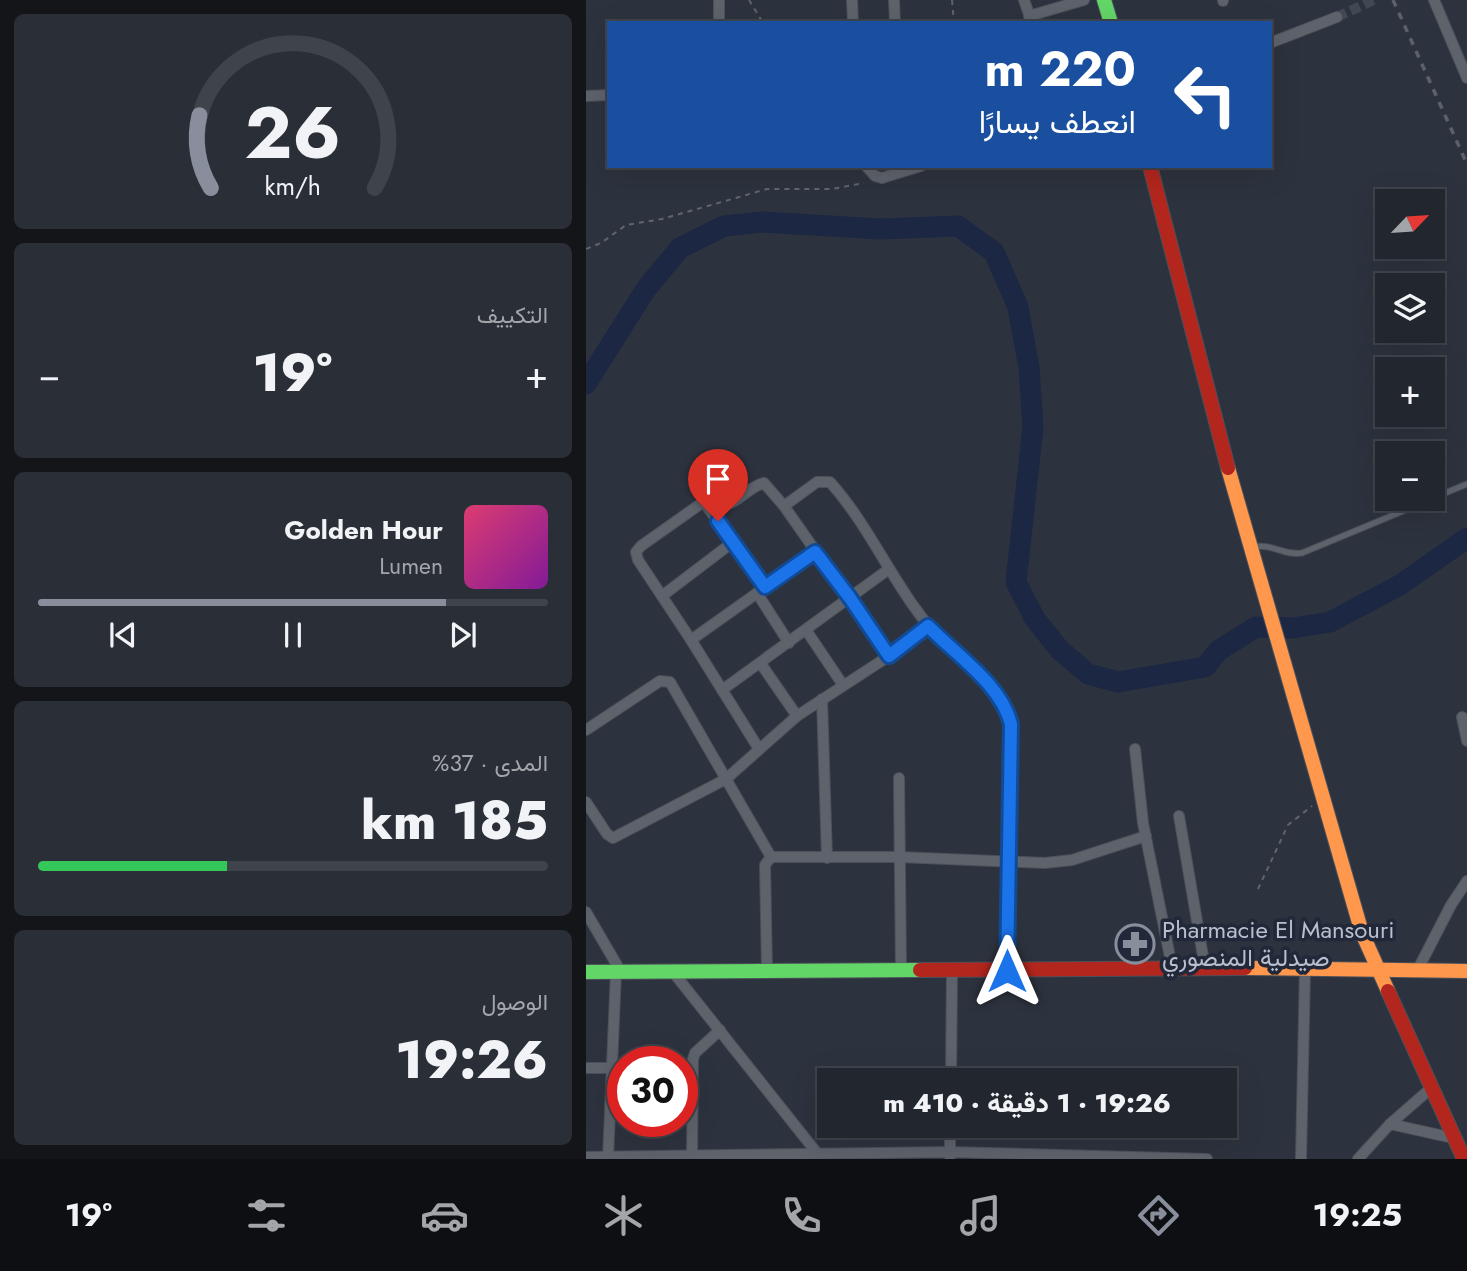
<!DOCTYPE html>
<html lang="ar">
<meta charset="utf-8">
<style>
body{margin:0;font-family:Jost,Vazirmatn,sans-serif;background:#2a2e36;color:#f1f3f6;direction:rtl;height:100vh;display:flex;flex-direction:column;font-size:26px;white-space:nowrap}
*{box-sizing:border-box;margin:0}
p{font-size:23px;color:#a2a5aa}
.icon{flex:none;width:38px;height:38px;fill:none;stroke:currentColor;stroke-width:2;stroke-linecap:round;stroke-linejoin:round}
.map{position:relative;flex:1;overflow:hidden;direction:ltr}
.drawer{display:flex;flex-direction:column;gap:14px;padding:14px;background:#131519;width:586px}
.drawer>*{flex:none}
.guide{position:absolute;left:21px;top:21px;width:665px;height:147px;border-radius:0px;box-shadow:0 7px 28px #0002,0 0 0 2px #3f434a;direction:rtl;background:#1a4fa0;color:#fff;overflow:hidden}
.needle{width:46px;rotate:65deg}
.controls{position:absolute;left:789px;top:189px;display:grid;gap:14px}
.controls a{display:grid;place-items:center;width:70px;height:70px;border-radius:0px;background:#22262e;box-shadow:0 7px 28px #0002,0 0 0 2px #3f434a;font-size:35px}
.speed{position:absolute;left:21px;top:1046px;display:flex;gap:14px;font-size:35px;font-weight:700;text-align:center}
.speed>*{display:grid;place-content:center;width:91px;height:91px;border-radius:50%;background:#22262e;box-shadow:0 7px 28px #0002,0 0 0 2px #3f434a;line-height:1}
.speed .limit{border:10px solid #d22;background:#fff;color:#111}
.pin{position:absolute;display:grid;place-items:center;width:60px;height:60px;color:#fff;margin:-72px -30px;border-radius:50% 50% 50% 0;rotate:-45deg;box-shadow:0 0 7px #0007}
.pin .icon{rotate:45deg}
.me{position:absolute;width:77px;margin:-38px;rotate:0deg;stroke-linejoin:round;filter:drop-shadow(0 0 5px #0008)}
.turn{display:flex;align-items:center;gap:24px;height:147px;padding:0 21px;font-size:32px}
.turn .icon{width:91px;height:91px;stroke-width:2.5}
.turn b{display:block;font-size:49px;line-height:60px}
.big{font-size:52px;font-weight:800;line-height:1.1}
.drawer .widget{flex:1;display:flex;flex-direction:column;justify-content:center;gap:10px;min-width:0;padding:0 24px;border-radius:10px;background:#2a2e36}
.drawer .dial{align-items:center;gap:0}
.dial svg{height:182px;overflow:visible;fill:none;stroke:#3f434a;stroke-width:7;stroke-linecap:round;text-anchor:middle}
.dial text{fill:#f1f3f6;stroke:none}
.song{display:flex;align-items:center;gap:21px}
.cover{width:84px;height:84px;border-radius:10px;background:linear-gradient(135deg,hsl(340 70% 55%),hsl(290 70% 35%))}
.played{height:7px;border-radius:4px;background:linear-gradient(90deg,#888e9b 80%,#3f434a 80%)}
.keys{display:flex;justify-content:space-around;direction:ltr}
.heat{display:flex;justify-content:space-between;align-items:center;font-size:38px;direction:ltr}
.charge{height:10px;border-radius:5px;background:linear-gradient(90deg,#34c759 37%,#3f434a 0)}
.trip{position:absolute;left:231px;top:1068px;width:420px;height:70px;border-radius:0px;background:#22262e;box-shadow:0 7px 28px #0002,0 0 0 2px #3f434a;font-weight:800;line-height:70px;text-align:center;direction:rtl}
.menu{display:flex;height:112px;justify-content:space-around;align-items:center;background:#0e0f12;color:#a2a5aa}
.menu .icon{width:49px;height:49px}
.menu .current{color:#888e9b}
.menu b{font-size:32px;color:#f1f3f6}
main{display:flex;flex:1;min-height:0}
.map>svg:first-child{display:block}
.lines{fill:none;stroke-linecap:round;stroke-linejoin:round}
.river{stroke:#1b2743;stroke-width:21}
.street-tunnel{stroke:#424853;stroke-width:10;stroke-dasharray:10 5;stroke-linecap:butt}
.lane-casing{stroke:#4b505a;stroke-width:7}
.street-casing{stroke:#4b505a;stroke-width:12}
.fast-casing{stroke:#4b505a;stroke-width:16}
.slow-casing{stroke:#4b505a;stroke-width:16}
.jam-casing{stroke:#4b505a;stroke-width:16}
.path{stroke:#60656c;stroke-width:2;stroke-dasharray:5 5;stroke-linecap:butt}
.lane{stroke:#5e626b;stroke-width:5}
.street{stroke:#5e626b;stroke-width:10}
.fast{stroke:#63d668;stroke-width:14}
.slow{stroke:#ff974d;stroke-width:14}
.jam{stroke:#b3261e;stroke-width:14}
.rail{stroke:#5c6169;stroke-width:3.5;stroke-dasharray:7 7;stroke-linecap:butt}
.route-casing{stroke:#114b97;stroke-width:18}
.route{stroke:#1a73e8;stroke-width:12}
.labels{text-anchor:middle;stroke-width:7;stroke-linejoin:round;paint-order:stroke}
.poi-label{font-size:24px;fill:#b9bfcd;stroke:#202839;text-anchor:start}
</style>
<main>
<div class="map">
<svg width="881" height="1159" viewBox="0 0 881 1159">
<rect width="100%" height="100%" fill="#2d333e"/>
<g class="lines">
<!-- river -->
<path class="river" d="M0,384L60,289L94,248L138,226L176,222L294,229L372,226L408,252L432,307L443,368L447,427L430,582L449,619L474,650L502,674L532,682L619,667L633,650L670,627L707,628L744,622L814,585L881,538"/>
<!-- street-tunnel -->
<path class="street-tunnel" d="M751,17L788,0"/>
<!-- lane casing -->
<g class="lane-casing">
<g id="lane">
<path d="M847,498L881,484"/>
<path d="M666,547C687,543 697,556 716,553L846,499"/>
</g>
</g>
<!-- street casing -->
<g class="street-casing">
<g id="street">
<path d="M133,0V23"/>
<path d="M266,0L267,23"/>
<path d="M308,0L309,23"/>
<path d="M438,0L446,23"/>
<path d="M637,0V1"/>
<path d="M848,0L881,78"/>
<path d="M443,16L498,0"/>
<path d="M684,43L751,17"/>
<path d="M0,96L23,95"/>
<path d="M280,166L289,176L296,178L335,166"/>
<path d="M117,501L179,587"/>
<path d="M198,506L303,656"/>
<path d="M171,593L203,643"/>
<path d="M76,596L147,542"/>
<path d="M220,630L257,685"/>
<path d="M105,640L52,560L50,552L55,546L120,500C125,501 131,505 136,505C151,505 163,486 178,483L198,506L231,482H244C289,532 313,600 362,647C386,670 416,691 425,724L421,971"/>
<path d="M175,664L211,716"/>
<path d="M136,690L303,569"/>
<path d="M236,699L241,858"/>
<path d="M876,717L881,741"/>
<path d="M0,730L74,681L84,682L185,857"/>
<path d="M173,749L105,640L229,552"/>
<path d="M549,749L557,823L586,967"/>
<path d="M313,778L315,969"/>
<path d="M0,802L21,834L27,838L140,779L211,716L303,656L342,626"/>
<path d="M593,816L619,968"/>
<path d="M0,912L35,972"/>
<path d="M181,971L179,865L185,857H313L459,863L486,860L560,836"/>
<path d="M831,971L865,905L881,881"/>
<path d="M87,972L231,1153"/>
<path d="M0,1068H26"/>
<path d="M365,1080L366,972"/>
<path d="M804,1124L867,1138"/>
<path d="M106,1156L107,1059L109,1053L134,1030"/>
<path d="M0,1157L364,1152L621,1159"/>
<path d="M364,1157V1125"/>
<path d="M22,1159L30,972"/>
<path d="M715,1159L719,970"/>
<path d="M772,1159L804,1124L844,1089"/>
</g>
</g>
<!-- fast casing -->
<g class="fast-casing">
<g id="fast">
<path d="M518,0L525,23"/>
<path d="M0,972L334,970"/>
</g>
</g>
<!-- slow casing -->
<g class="slow-casing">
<g id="slow">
<path d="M642,468L776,933L802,991"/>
<path d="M659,968L881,971"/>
</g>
</g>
<!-- jam casing -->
<g class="jam-casing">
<g id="jam">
<path d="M564,166L642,468"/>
<path d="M334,970L659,968"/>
<path d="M802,991L878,1159"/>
</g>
</g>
<!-- path -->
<g class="path">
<path d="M163,0L177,23"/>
<path d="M366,0L368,23"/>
<path d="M0,249L15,243L40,225L76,219L181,189H246L278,183"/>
<path d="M672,889L702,825L726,806"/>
</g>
<!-- lane -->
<use href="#lane" class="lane"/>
<!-- street -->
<use href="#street" class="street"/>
<!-- fast -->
<use href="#fast" class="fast"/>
<!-- slow -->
<use href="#slow" class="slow"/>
<!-- jam -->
<use href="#jam" class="jam"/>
<!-- rail -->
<path class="rail" d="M807,0L881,164"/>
</g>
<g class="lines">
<!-- route casing -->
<g class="route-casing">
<path id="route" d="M132,521L179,587L229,552L264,598L303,656L342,626C370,655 415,684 425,724L421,971"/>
</g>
<!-- route -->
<use href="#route" class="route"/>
</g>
<!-- icons -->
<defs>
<g id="pharmacy-ring" transform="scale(2.0125)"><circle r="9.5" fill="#202839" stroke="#888e9b" stroke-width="1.5"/><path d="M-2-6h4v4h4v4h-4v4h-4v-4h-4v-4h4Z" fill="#888e9b"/></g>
</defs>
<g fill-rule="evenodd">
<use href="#pharmacy-ring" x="549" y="944"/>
</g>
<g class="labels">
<!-- poi labels -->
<g class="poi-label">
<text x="576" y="938">Pharmacie El Mansouri<tspan x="576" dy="28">صيدلية المنصوري</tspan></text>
</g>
</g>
</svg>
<div class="controls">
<a><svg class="needle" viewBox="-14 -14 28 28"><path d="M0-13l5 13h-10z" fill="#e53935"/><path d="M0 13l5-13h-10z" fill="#a2a5aa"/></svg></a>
<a><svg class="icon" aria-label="layers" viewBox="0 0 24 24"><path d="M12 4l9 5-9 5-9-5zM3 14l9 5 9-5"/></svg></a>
<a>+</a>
<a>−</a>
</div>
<div class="speed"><div class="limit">30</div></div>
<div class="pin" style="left:132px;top:521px;background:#d93025"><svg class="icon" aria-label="arrive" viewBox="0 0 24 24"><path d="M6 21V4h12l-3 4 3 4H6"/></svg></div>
<svg class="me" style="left:421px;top:971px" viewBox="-20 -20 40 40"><path d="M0-17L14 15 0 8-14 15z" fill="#1a73e8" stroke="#fff" stroke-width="4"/></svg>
<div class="trip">19:26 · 1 دقيقة · 410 m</div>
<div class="guide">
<div class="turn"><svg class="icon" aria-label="left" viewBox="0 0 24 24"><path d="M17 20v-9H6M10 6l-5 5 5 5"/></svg><div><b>220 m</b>انعطف يسارًا</div></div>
</div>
</div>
<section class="drawer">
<div class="widget dial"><svg viewBox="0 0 100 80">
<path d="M14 69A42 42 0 1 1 86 69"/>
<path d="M14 69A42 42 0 0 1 9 37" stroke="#888e9b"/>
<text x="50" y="56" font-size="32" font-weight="700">26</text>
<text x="50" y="72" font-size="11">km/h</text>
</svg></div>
<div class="widget"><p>التكييف</p>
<div class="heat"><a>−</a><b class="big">19°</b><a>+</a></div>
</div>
<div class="widget">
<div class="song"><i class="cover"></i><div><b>Golden Hour</b><p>Lumen</p></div></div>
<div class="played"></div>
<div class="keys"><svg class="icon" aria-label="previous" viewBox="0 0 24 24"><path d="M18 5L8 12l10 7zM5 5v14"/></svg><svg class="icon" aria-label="pause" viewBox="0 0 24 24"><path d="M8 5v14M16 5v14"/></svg><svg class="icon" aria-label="next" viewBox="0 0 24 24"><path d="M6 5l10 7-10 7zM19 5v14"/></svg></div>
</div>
<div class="widget"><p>المدى · 37%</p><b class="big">185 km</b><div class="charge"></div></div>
<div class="widget"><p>الوصول</p><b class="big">19:26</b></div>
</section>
</main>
<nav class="menu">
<b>19:25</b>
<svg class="icon current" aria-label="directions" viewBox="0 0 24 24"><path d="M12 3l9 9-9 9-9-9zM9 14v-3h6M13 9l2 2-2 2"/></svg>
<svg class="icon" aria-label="music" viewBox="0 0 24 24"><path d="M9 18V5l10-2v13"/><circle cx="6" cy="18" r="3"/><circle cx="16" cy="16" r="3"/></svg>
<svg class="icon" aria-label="phone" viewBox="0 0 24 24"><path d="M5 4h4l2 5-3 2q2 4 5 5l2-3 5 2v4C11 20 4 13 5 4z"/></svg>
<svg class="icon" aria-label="climate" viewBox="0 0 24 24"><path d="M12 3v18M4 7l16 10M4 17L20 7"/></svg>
<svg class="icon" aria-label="car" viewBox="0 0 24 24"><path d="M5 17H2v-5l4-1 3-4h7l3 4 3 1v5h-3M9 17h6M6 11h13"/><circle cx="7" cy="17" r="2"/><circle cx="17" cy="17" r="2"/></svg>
<svg class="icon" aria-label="filters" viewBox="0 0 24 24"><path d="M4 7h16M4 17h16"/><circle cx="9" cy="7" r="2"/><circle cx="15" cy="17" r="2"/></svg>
<b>19°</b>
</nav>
